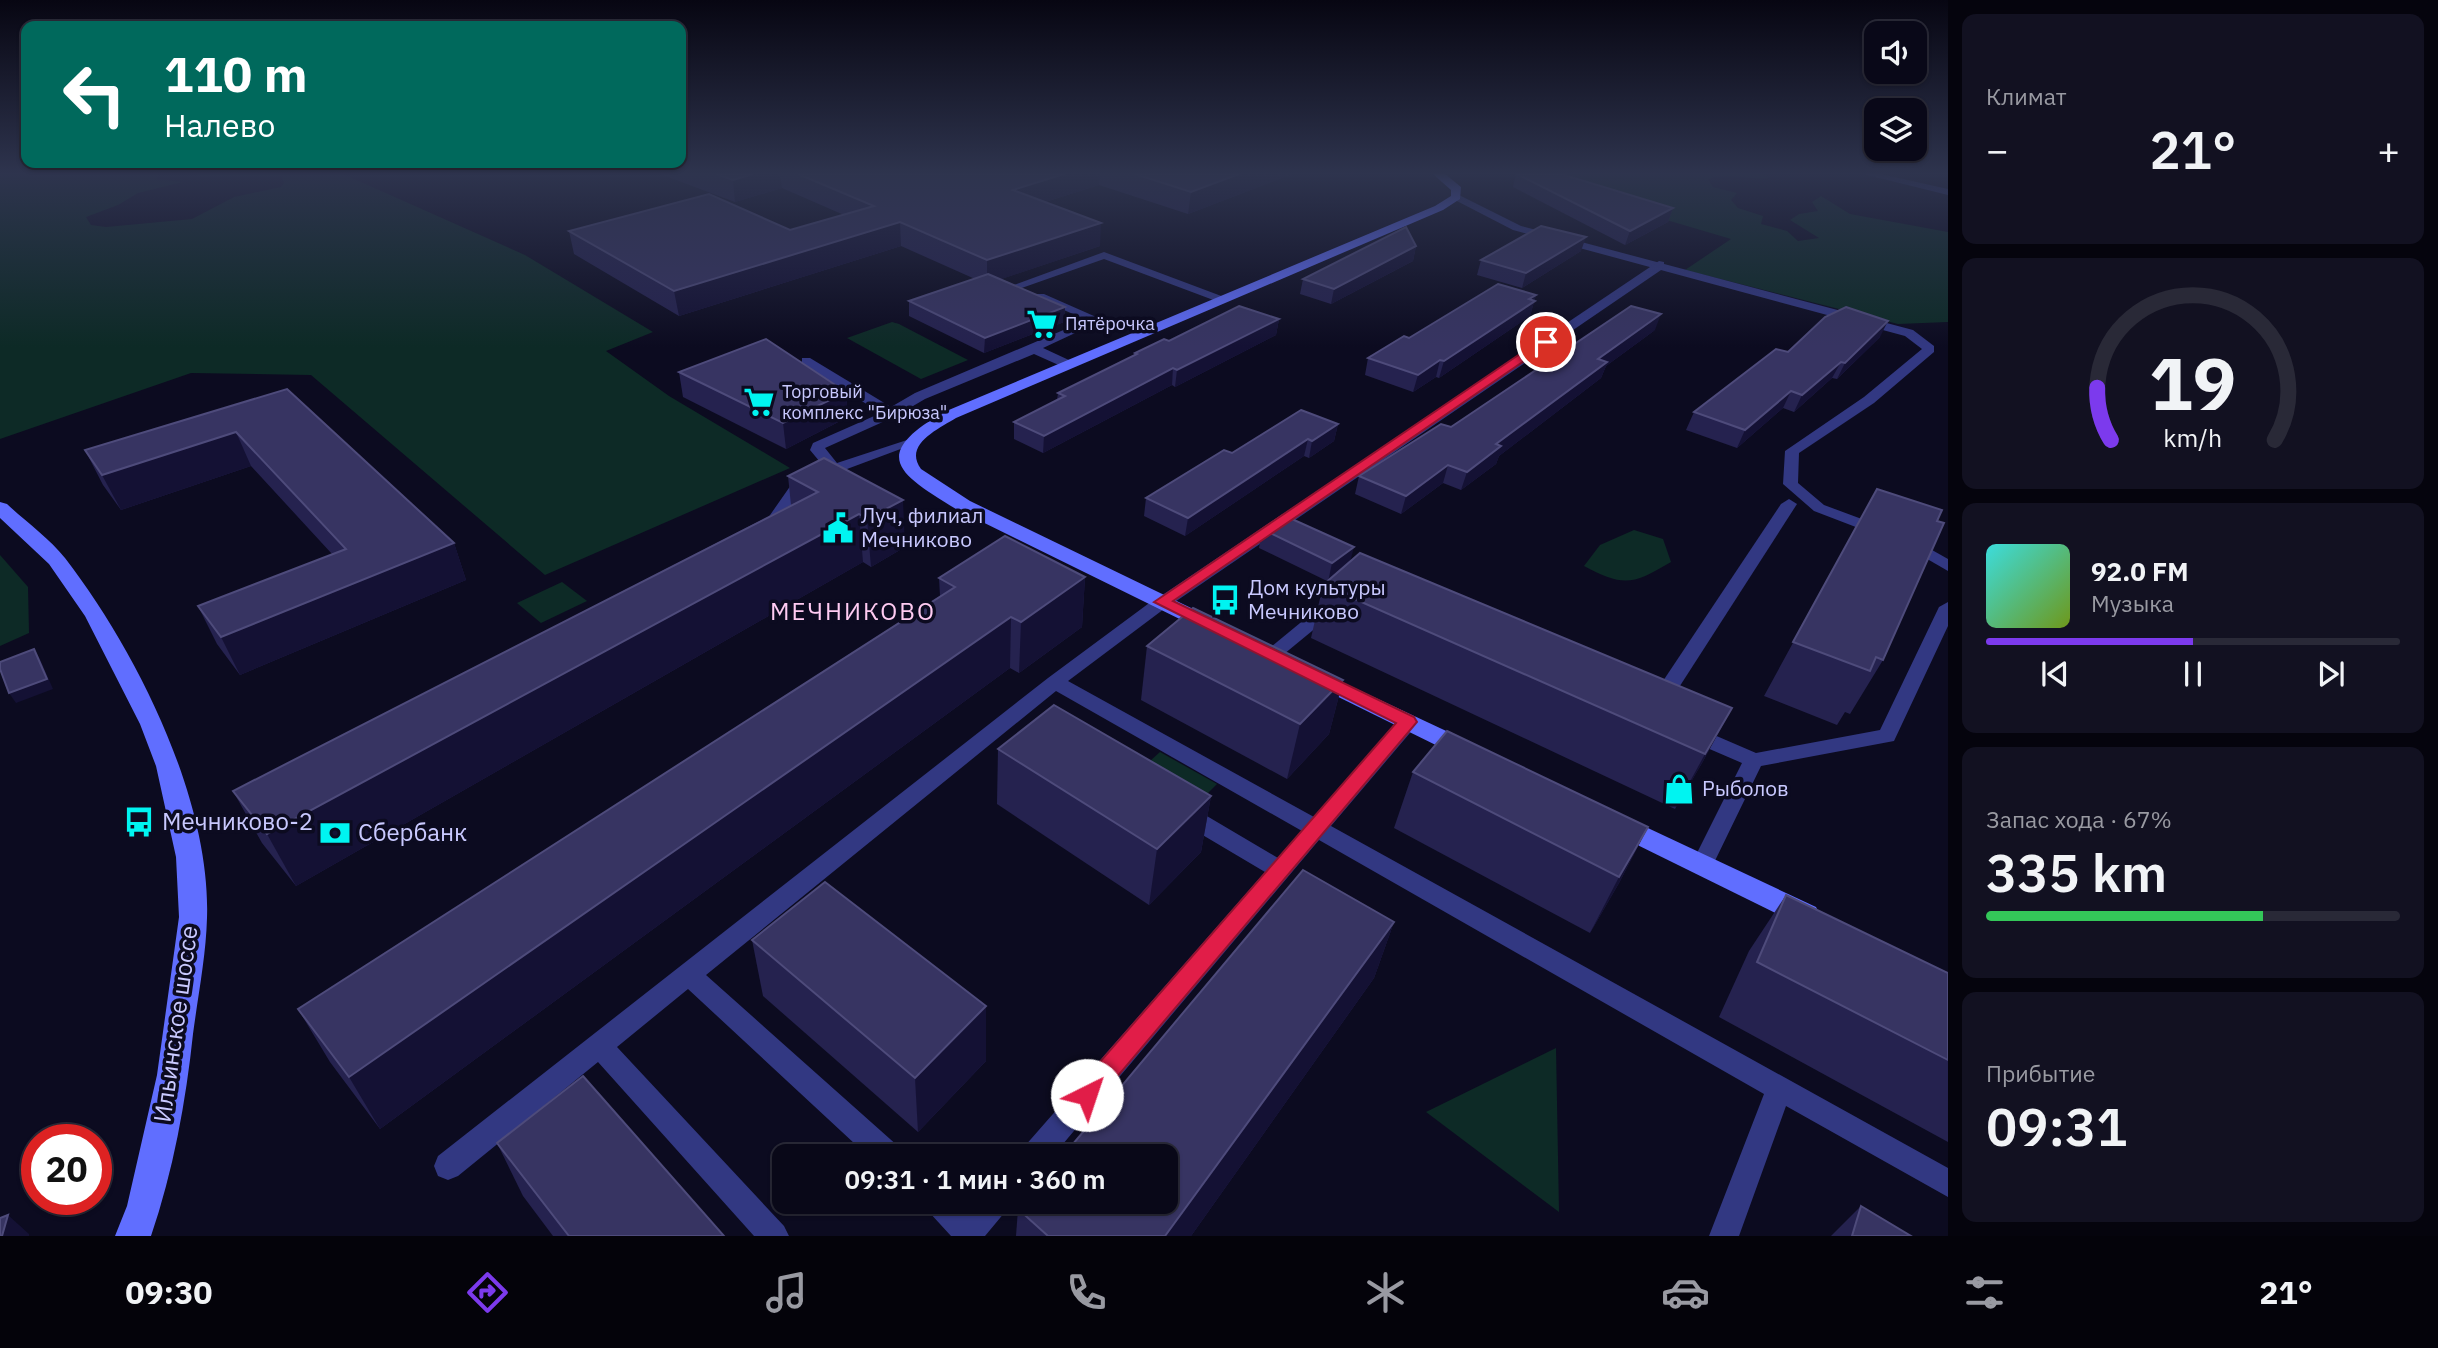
<!DOCTYPE html>
<html lang="ru">
<meta charset="utf-8">
<style>
body{margin:0;font-family:"IBM Plex Sans",sans-serif;background:#121121;color:#f1f3f6;height:100vh;display:flex;flex-direction:column;font-size:26px;white-space:nowrap}
*{box-sizing:border-box;margin:0}
p{font-size:23px;color:#999aa2}
.icon{flex:none;width:38px;height:38px;fill:none;stroke:currentColor;stroke-width:2;stroke-linecap:round;stroke-linejoin:round}
.map{position:relative;flex:1;overflow:hidden}
.panel{display:flex;flex-direction:column;gap:14px;padding:14px;background:#05040d;width:490px}
.panel>*{flex:none}
.guide{position:absolute;left:21px;top:21px;width:665px;height:147px;border-radius:14px;box-shadow:0 2px 5px #0004,0 0 0 2px #292937;background:#00695c;color:#fff;overflow:hidden}
.tools{position:absolute;left:1864px;top:21px;display:grid;gap:14px}
.tools a{display:grid;place-items:center;width:63px;height:63px;border-radius:14px;background:#090818;box-shadow:0 2px 5px #0004,0 0 0 2px #292937;font-size:35px}
.speed{position:absolute;left:21px;top:1124px;display:flex;gap:14px;font-size:35px;font-weight:700;text-align:center}
.speed>*{display:grid;place-content:center;width:91px;height:91px;border-radius:50%;background:#090818;box-shadow:0 2px 5px #0004,0 0 0 2px #292937;line-height:1}
.speed .limit{border:10px solid #d22;background:#fff;color:#111}
.pin{position:absolute;display:grid;place-items:center;width:60px;height:60px;color:#fff;margin:-30px;border:4px solid #fff;border-radius:50%;box-shadow:0 2px 7px #0007}
.me{position:absolute;width:77px;margin:-38px;rotate:41deg;stroke-linejoin:round;filter:drop-shadow(0 0 5px #0008)}
.turn{display:flex;align-items:center;gap:24px;height:147px;padding:0 28px;font-size:32px}
.turn .icon{width:91px;height:91px;stroke-width:2.5}
.turn b{display:block;font-size:49px;line-height:60px}
.big{font-size:52px;font-weight:600;line-height:1.1}
.panel .card{flex:1;display:flex;flex-direction:column;justify-content:center;gap:10px;min-width:0;padding:0 24px;border-radius:14px;background:#121121}
.panel .dial{align-items:center;gap:0}
.dial svg{height:182px;overflow:visible;fill:none;stroke:#292937;stroke-width:7;stroke-linecap:round;text-anchor:middle}
.dial text{fill:#f1f3f6;stroke:none}
.song{display:flex;align-items:center;gap:21px}
.cover{width:84px;height:84px;border-radius:10px;background:linear-gradient(135deg,hsl(180 70% 55%),hsl(80 70% 35%))}
.played{height:7px;border-radius:4px;background:linear-gradient(90deg,#7c3aed 50%,#292937 50%)}
.keys{display:flex;justify-content:space-around;direction:ltr}
.heat{display:flex;justify-content:space-between;align-items:center;font-size:38px;direction:ltr}
.charge{height:10px;border-radius:5px;background:linear-gradient(90deg,#34c759 67%,#292937 0)}
.trip{position:absolute;left:772px;top:1144px;width:406px;height:70px;border-radius:14px;background:#090818;box-shadow:0 2px 5px #0004,0 0 0 2px #292937;font-weight:600;line-height:70px;text-align:center}
.dock{display:flex;height:112px;justify-content:space-around;align-items:center;background:#04030a;color:#999aa2}
.dock .icon{width:49px;height:49px}
.dock .on{color:#7c3aed}
.dock b{font-size:32px;color:#f1f3f6}
main{display:flex;flex:1;min-height:0}
.map>svg:first-child{display:block}
.green{fill:#0d2a26}
.lines{fill:none;stroke-linecap:round;stroke-linejoin:round}
.lane{fill:#323882;fill-rule:evenodd}
.street{fill:#323882;fill-rule:evenodd}
.secondary{fill:#606eff;fill-rule:evenodd}
.wall{fill:#25224f}
.shaded-wall{fill:#141134}
.building{fill:#373462;stroke:#4e4b7b;stroke-width:2}
.route{fill:#e11d48;stroke:#92132f;stroke-width:2}
.labels{text-anchor:middle;stroke-width:7;stroke-linejoin:round;paint-order:stroke}
.far-poi-label{font-size:18px;fill:#c9c9ff;stroke:#0c0b20;text-anchor:start}
.poi-label{font-size:21px;fill:#c9c9ff;stroke:#0c0b20;text-anchor:start}
.quarter-label{font-size:24px;letter-spacing:2px;fill:#ffcbf2;stroke:#0c0b20}
.near-poi-label{font-size:24px;fill:#c9c9ff;stroke:#0c0b20;text-anchor:start}
.near-street-label{font-size:24px;fill:#c9c9ff;stroke:#0c0b20}
</style>
<main>
<div class="map">
<svg width="1948" height="1236" viewBox="0 0 1948 1236">
<rect width="100%" height="100%" fill="#0c0b20"/>
<!-- green -->
<g class="green">
<path d="M0,174H159L156,179L183,182L138,193L118,205L86,217L91,225L106,227L192,219L234,197L281,187L284,183L282,176L202,177L196,174H343L525,255L653,332L606,351L669,396L790,468L545,575L311,375L191,373L0,439Z"/>
<path d="M1559,174H1763L1769,178C1748,180 1728,172 1708,179L1713,187L1737,193L1731,200L1738,208L1763,216L1761,224L1787,231L1798,241L1819,238L1790,220L1799,214L1818,211L1812,202L1821,196L1850,214L1948,232V322L1898,324L1685,270L1731,239L1582,195Z"/>
<path d="M892,322L899,324L968,360L921,379L847,338Z"/>
<path d="M1634,530L1663,539L1671,562C1632,585 1624,587 1584,566L1600,545Z"/>
<path d="M0,555L28,587L29,633L0,646Z"/>
<path d="M562,582L587,601L541,623L517,603Z"/>
<path d="M1160,752L1217,784L1196,805L1139,771Z"/>
<path d="M1556,1048L1559,1212L1426,1112Z"/>
</g>
<g class="lines">
<!-- lane -->
<g class="lane">
<path d="M1863,174H1881L1948,189V195Z"/>
<path d="M1453,195H1459L1521,226L1913,330L1934,346V352L1874,403L1799,453L1798,483L1824,505L1886,528L1888,531L1886,534H1874L1814,511L1783,484L1785,451L1864,397L1922,349L1905,336L1513,230L1453,199Z"/>
<path d="M1104,252L1224,297L1226,299L1216,301L1104,259L1010,292L1000,290Z"/>
<path d="M1036,294H1044L1103,320L1043,348L1071,361V367H1063L1034,354L925,399L896,416L825,448L837,463L907,440L914,444L839,472L801,491L775,531H763L761,528L791,485L825,468L810,450L813,443L881,413L802,364V358H810L891,407L915,393L1087,320L1036,298Z"/>
<path d="M1789,499L1797,504L1667,706H1653L1650,701L1653,696L1781,504Z"/>
<path d="M1909,537L1948,559V571L1903,545L1901,542L1903,539Z"/>
<path d="M1162,597L1168,598L1171,602L1168,606L1068,681L1314,817L1401,717H1415L1418,722L1415,727L1331,826L1948,1168V1197L1786,1106L1739,1236H1709L1764,1094L1319,840L1052,1157H1020L1024,1147L1265,872L1179,821L1176,815L1179,809L1187,807L1195,809L1278,858L1302,831L1056,691L706,975L899,1147L903,1157H869L688,989L617,1047L784,1226L789,1236H754L598,1062L458,1176L448,1180L438,1176L434,1166L438,1156L1048,678L1156,598Z"/>
<path d="M1334,599L1340,600L1343,604L1340,608L1278,659H1266L1263,655L1266,651L1328,600Z"/>
<path d="M1948,602V626L1894,741L1761,766L1710,871L1702,874L1694,871L1691,865L1742,763L1684,738L1681,733L1684,728H1698L1756,753L1880,730L1939,607Z"/>
<path d="M925,1202H960L969,1210L976,1202H1009L1005,1212L985,1236H951L929,1212Z"/>
</g>
<!-- street -->
<path class="street" d="M1659,261L1664,262V268L1169,606H1155L1152,602Z"/>
<!-- secondary -->
<g class="secondary">
<path d="M1433,174H1445L1461,187L1460,199L1443,210L956,418C938,429 903,445 921,469L970,501L1218,621L1222,626L1218,631H1204L956,509C897,473 870,455 944,412L1435,206L1451,196V190Z"/>
<path d="M0,502L7,504C25,521 49,538 65,558C136,650 211,799 207,918C206,956 198,996 193,1034C186,1101 173,1172 151,1236H115L127,1206L157,1075L179,917L176,857L156,766L140,724L85,616L49,564L0,518Z"/>
<path d="M1316,670L1474,744L1478,750L1474,756L1466,758L1458,756L1308,682L1305,677L1308,672Z"/>
<path d="M1618,814L1816,907L1820,915L1816,923L1806,926L1796,923L1609,831L1605,824L1609,817Z"/>
</g>
</g>
<!-- wall -->
<g class="wall">
<path d="M660,174H1292L1188,214L1099,185L1045,202L1100,246L1001,279L1065,307L1064,322L984,353L909,316V301L975,279L901,246L679,316L574,254L569,231L790,230L844,215L782,188L735,202Z"/>
<path d="M1516,174L1673,208L1668,222L1625,245L1513,187Z"/>
<path d="M1416,246L1413,261L1331,304L1300,294L1303,279Z"/>
<path d="M1581,251L1522,288L1477,275L1481,260Z"/>
<path d="M1536,295L1530,316L1439,378L1436,377L1413,392L1365,375L1368,358L1409,338Z"/>
<path d="M1279,319L1276,335L1175,387L1172,385L1043,453L1014,439V422L1057,400L1058,393L1135,355V353L1169,341Z"/>
<path d="M1655,330L1606,366L1601,378L1499,456L1496,464L1461,490L1443,483L1401,514L1355,494L1359,476L1451,427Z"/>
<path d="M1880,337L1837,379L1832,378L1794,412L1783,408L1737,448L1686,430L1694,412L1788,352Z"/>
<path d="M679,372L846,392L848,417L786,449L683,397Z"/>
<path d="M287,389L454,543L466,580L240,675L217,644L198,606L332,554L251,466L121,510L103,485L85,450Z"/>
<path d="M1338,424L1334,441L1309,458L1304,456L1185,536L1144,516L1146,498L1232,453Z"/>
<path d="M824,458L905,547L871,567L863,562L296,886L262,843L233,791L791,505L788,476Z"/>
<path d="M1877,489L1937,521L1883,660L1850,714L1845,712L1837,725L1764,696Z"/>
<path d="M1262,529L1350,561L1732,708L1702,763L1675,809L1311,638L1323,585L1327,581L1259,548Z"/>
<path d="M1085,577L1082,627L1019,673L1010,668L380,1129L330,1062L298,1009L940,596L939,578Z"/>
<path d="M1147,646L1343,680L1329,734L1287,779L1141,700Z"/>
<path d="M998,749L1211,796L1201,852L1149,905L997,804Z"/>
<path d="M1413,772L1648,827L1619,883L1590,933L1394,828Z"/>
<path d="M1786,895L1948,973V1142L1719,1017L1749,951Z"/>
<path d="M1394,922L1374,978L1191,1236H1016L1018,1209Z"/>
<path d="M752,940L986,1061L918,1132L763,996Z"/>
<path d="M497,1143L724,1236H553L523,1196Z"/>
<path d="M1861,1206L1911,1236H1831Z"/>
</g>
<!-- shaded-wall -->
<g class="shaded-wall">
<path d="M753,174H780L782,188L735,202L733,180Z"/>
<path d="M1064,174H1100L1099,185L1013,212V190Z"/>
<path d="M1239,174H1292L1188,214L1191,192Z"/>
<path d="M1673,208L1668,222L1625,245L1630,231Z"/>
<path d="M900,222L901,246L679,316L674,291Z"/>
<path d="M1101,223L1100,246L987,284V260Z"/>
<path d="M1586,237L1581,251L1522,288L1526,273Z"/>
<path d="M1416,246L1413,261L1331,304L1334,289Z"/>
<path d="M1536,295L1530,316L1439,378L1444,361Z"/>
<path d="M1065,307L1064,322L984,353L985,338Z"/>
<path d="M1661,314L1655,330L1606,366L1601,378L1499,456L1496,464L1461,490L1467,472L1496,444L1598,359Z"/>
<path d="M1279,319L1276,335L1175,387L1177,370Z"/>
<path d="M1888,321L1880,337L1837,379L1845,363Z"/>
<path d="M1440,360L1436,377L1413,392L1418,375Z"/>
<path d="M1841,362L1832,378L1794,412L1802,395Z"/>
<path d="M1173,368L1172,385L1043,453L1044,436Z"/>
<path d="M1791,391L1783,408L1737,448L1745,430Z"/>
<path d="M846,392L848,417L786,449L783,423Z"/>
<path d="M1338,424L1334,441L1309,458L1312,441Z"/>
<path d="M236,432L251,466L121,510L102,475Z"/>
<path d="M1308,439L1304,456L1185,536L1188,518Z"/>
<path d="M1448,465L1443,483L1401,514L1406,496Z"/>
<path d="M903,500L905,547L871,567L867,519Z"/>
<path d="M859,514L863,562L296,886L267,834Z"/>
<path d="M454,543L466,580L240,675L221,637Z"/>
<path d="M1354,547L1349,566L1328,582L1332,563Z"/>
<path d="M1085,577L1082,627L1019,673L1021,622Z"/>
<path d="M1011,617L1010,668L380,1129L349,1077Z"/>
<path d="M34,649L40,659L53,689L16,703L9,693Z"/>
<path d="M1343,680L1329,734L1287,779L1300,724Z"/>
<path d="M1732,708L1702,763L1675,809L1705,754Z"/>
<path d="M1211,796L1201,852L1149,905L1157,849Z"/>
<path d="M1648,827L1619,883L1590,933L1619,877Z"/>
<path d="M1394,922L1374,978L1191,1236H1165Z"/>
<path d="M986,1006V1061L918,1132L915,1078Z"/>
<path d="M8,1215L29,1234V1236H2Z"/>
</g>
<!-- building -->
<g class="building">
<path d="M716,174H753L733,180Z"/>
<path d="M798,174H1064L1013,190L1101,223L987,260L900,222L674,291L569,231L709,194L790,230L874,206Z"/>
<path d="M1135,174H1239L1191,192Z"/>
<path d="M1517,174H1561L1673,208L1630,231Z"/>
<path d="M1541,226L1586,237L1526,273L1481,260Z"/>
<path d="M1406,227L1416,246L1334,289L1303,279Z"/>
<path d="M988,274L1065,307L985,338L909,301Z"/>
<path d="M1498,284L1536,295L1529,299L1535,301L1444,361L1440,360L1418,375L1368,358L1404,336L1409,338Z"/>
<path d="M1239,306L1279,319L1177,370L1173,368L1044,436L1014,422L1065,396L1058,393L1137,354L1135,353L1164,339L1169,341Z"/>
<path d="M1631,306L1661,314L1598,359L1607,362L1496,444L1501,446L1467,472L1448,465L1406,496L1359,476L1441,424L1451,427Z"/>
<path d="M1846,307L1888,321L1845,363L1841,362L1802,395L1791,391L1745,430L1694,412L1776,349L1788,352L1825,317Z"/>
<path d="M766,339L846,392L783,423L679,372Z"/>
<path d="M287,389L454,543L221,637L198,606L346,549L236,432L102,475L85,450Z"/>
<path d="M1301,410L1338,424L1312,441L1308,439L1188,518L1146,498L1224,450L1232,453Z"/>
<path d="M824,458L903,500L867,519L859,514L267,834L233,791L818,492L788,476Z"/>
<path d="M1877,489L1942,510L1937,521L1944,523L1883,660L1876,657L1870,671L1793,642Z"/>
<path d="M1283,515L1354,547L1332,563L1262,529Z"/>
<path d="M1005,536L1085,577L1021,622L1011,617L349,1077L298,1009L955,587L939,578Z"/>
<path d="M1360,553L1732,708L1705,754L1323,585Z"/>
<path d="M1193,608L1343,680L1300,724L1147,646Z"/>
<path d="M34,649L47,679L9,693L0,669V662Z"/>
<path d="M1054,705L1211,796L1157,849L998,749Z"/>
<path d="M1447,731L1648,827L1619,877L1413,772Z"/>
<path d="M1303,870L1394,922L1165,1236H1048L1018,1209L1024,1202H1166V1157H1062Z"/>
<path d="M825,882L986,1006L915,1078L752,940Z"/>
<path d="M1786,895L1948,973V1060L1757,962Z"/>
<path d="M583,1076L724,1236H569L497,1143Z"/>
<path d="M1861,1206L1911,1236H1852Z"/>
<path d="M8,1215L2,1236H0V1218Z"/>
</g>
<!-- sky -->
<linearGradient id="sky" x2="0" y2="1"><stop stop-color="#070612"/><stop offset="0.5" stop-color="#2e344e"/><stop offset="1" stop-color="#2e344e" stop-opacity="0"/></linearGradient>
<rect width="1948" height="347" fill="url(#sky)"/>
<!-- route -->
<path class="route" d="M1542,339L1552,342L1173,601L1414,717L1417,722L1095,1103L1087,1107L1078,1103L1075,1095L1078,1087L1396,723L1154,602Z"/>
<!-- icons -->
<defs>
<g id="supermarket-bare" transform="scale(2.415)"><path d="M-6-5.5h2.5l.6 2H6L4.5 2H-2.5L-4.4-4H-6ZM-1.5 3.2a1.3 1.3 0 1 0 .1 0ZM3 3.2a1.3 1.3 0 1 0 .1 0Z" fill="#00f4f1" stroke="#0c0b20" stroke-width="2.5" paint-order="stroke"/></g>
<g id="civic-bare" transform="scale(2.415)"><path d="M-.6-6.5H3V-4.5H.6V-3L4-1V1h2V6H-6V1h2V-1L-.6-3ZM-1.2 2.5V6h2.4V2.5Z" fill="#00f4f1" stroke="#0c0b20" stroke-width="2.5" paint-order="stroke"/></g>
<g id="bus-bare" transform="scale(2.415)"><path d="M-5-6H5V4H4V6H2V4H-2V6H-4V4H-5ZM-3.5-4V0h7V-4ZM-3.5 1.2v1.5H-2V1.2ZM2 1.2v1.5H3.5V1.2Z" fill="#00f4f1" stroke="#0c0b20" stroke-width="2.5" paint-order="stroke"/></g>
<g id="shop-bare" transform="scale(2.415)"><path d="M-5-2.5h2.3a2.7 3.5 0 0 1 5.4 0H5L5.5 6h-11ZM-1.5-2.5h3a1.5 2.3 0 0 0-3 0Z" fill="#00f4f1" stroke="#0c0b20" stroke-width="2.5" paint-order="stroke"/></g>
<g id="bank-bare" transform="scale(2.415)"><path d="M-6-4H6V4H-6ZM0-2.3a2.3 2.3 0 1 0 0 4.6a2.3 2.3 0 1 0 0-4.6Z" fill="#00f4f1" stroke="#0c0b20" stroke-width="2.5" paint-order="stroke"/></g>
</defs>
<g fill-rule="evenodd">
<use href="#supermarket-bare" x="1042" y="324"/>
<use href="#supermarket-bare" x="759" y="402"/>
<use href="#civic-bare" x="838" y="528"/>
<use href="#bus-bare" x="1225" y="600"/>
<use href="#shop-bare" x="1679" y="789"/>
<use href="#bus-bare" x="139" y="822"/>
<use href="#bank-bare" x="335" y="833"/>
</g>
<g class="labels">
<!-- far-poi labels -->
<g class="far-poi-label">
<text x="1065" y="330">Пятёрочка</text>
<text x="782" y="398">Торговый<tspan x="782" dy="21">комплекс "Бирюза"</tspan></text>
</g>
<!-- poi labels -->
<g class="poi-label">
<text x="861" y="523">Луч, филиал<tspan x="861" dy="24">Мечниково</tspan></text>
<text x="1248" y="595">Дом культуры<tspan x="1248" dy="24">Мечниково</tspan></text>
<text x="1702" y="796">Рыболов</text>
</g>
<!-- quarter labels -->
<g class="quarter-label">
<text x="853" y="620">МЕЧНИКОВО</text>
</g>
<!-- near-poi labels -->
<g class="near-poi-label">
<text x="162" y="830">Мечниково-2</text>
<text x="358" y="841">Сбербанк</text>
</g>
<!-- near-street labels -->
<g class="near-street-label">
<text transform="translate(176 1024) rotate(-82)" y="8">Ильинское шоссе</text>
</g>
</g>
</svg>
<div class="tools">
<a><svg class="icon" aria-label="sound" viewBox="0 0 24 24"><path d="M4 9h4l5-4v14l-5-4H4zM17 9q2 3 0 6"/></svg></a>
<a><svg class="icon" aria-label="layers" viewBox="0 0 24 24"><path d="M12 4l9 5-9 5-9-5zM3 14l9 5 9-5"/></svg></a>
</div>
<div class="speed"><div class="limit">20</div></div>
<div class="pin" style="left:1546px;top:342px;background:#d93025"><svg class="icon" aria-label="arrive" viewBox="0 0 24 24"><path d="M6 21V4h12l-3 4 3 4H6"/></svg></div>
<svg class="me" style="left:1087px;top:1095px" viewBox="-20 -20 40 40"><circle r="19" fill="#fff"/><path d="M0-13L10 11 0 6-10 11z" fill="#e11d48"/></svg>
<div class="trip">09:31 · 1 мин · 360 m</div>
<div class="guide">
<div class="turn"><svg class="icon" aria-label="left" viewBox="0 0 24 24"><path d="M17 20v-9H6M10 6l-5 5 5 5"/></svg><div><b>110 m</b>Налево</div></div>
</div>
</div>
<section class="panel">
<div class="card"><p>Климат</p>
<div class="heat"><a>−</a><b class="big">21°</b><a>+</a></div>
</div>
<div class="card dial"><svg viewBox="0 0 100 80">
<path d="M14 69A42 42 0 1 1 86 69"/>
<path d="M14 69A42 42 0 0 1 8 46" stroke="#7c3aed"/>
<text x="50" y="56" font-size="32" font-weight="700">19</text>
<text x="50" y="72" font-size="11">km/h</text>
</svg></div>
<div class="card">
<div class="song"><i class="cover"></i><div><b>92.0 FM</b><p>Музыка</p></div></div>
<div class="played"></div>
<div class="keys"><svg class="icon" aria-label="previous" viewBox="0 0 24 24"><path d="M18 5L8 12l10 7zM5 5v14"/></svg><svg class="icon" aria-label="pause" viewBox="0 0 24 24"><path d="M8 5v14M16 5v14"/></svg><svg class="icon" aria-label="next" viewBox="0 0 24 24"><path d="M6 5l10 7-10 7zM19 5v14"/></svg></div>
</div>
<div class="card"><p>Запас хода · 67%</p><b class="big">335 km</b><div class="charge"></div></div>
<div class="card"><p>Прибытие</p><b class="big">09:31</b></div>
</section>
</main>
<nav class="dock">
<b>09:30</b>
<svg class="icon on" aria-label="directions" viewBox="0 0 24 24"><path d="M12 3l9 9-9 9-9-9zM9 14v-3h6M13 9l2 2-2 2"/></svg>
<svg class="icon" aria-label="music" viewBox="0 0 24 24"><path d="M9 18V5l10-2v13"/><circle cx="6" cy="18" r="3"/><circle cx="16" cy="16" r="3"/></svg>
<svg class="icon" aria-label="phone" viewBox="0 0 24 24"><path d="M5 4h4l2 5-3 2q2 4 5 5l2-3 5 2v4C11 20 4 13 5 4z"/></svg>
<svg class="icon" aria-label="climate" viewBox="0 0 24 24"><path d="M12 3v18M4 7l16 10M4 17L20 7"/></svg>
<svg class="icon" aria-label="car" viewBox="0 0 24 24"><path d="M5 17H2v-5l4-1 3-4h7l3 4 3 1v5h-3M9 17h6M6 11h13"/><circle cx="7" cy="17" r="2"/><circle cx="17" cy="17" r="2"/></svg>
<svg class="icon" aria-label="filters" viewBox="0 0 24 24"><path d="M4 7h16M4 17h16"/><circle cx="9" cy="7" r="2"/><circle cx="15" cy="17" r="2"/></svg>
<b>21°</b>
</nav>
